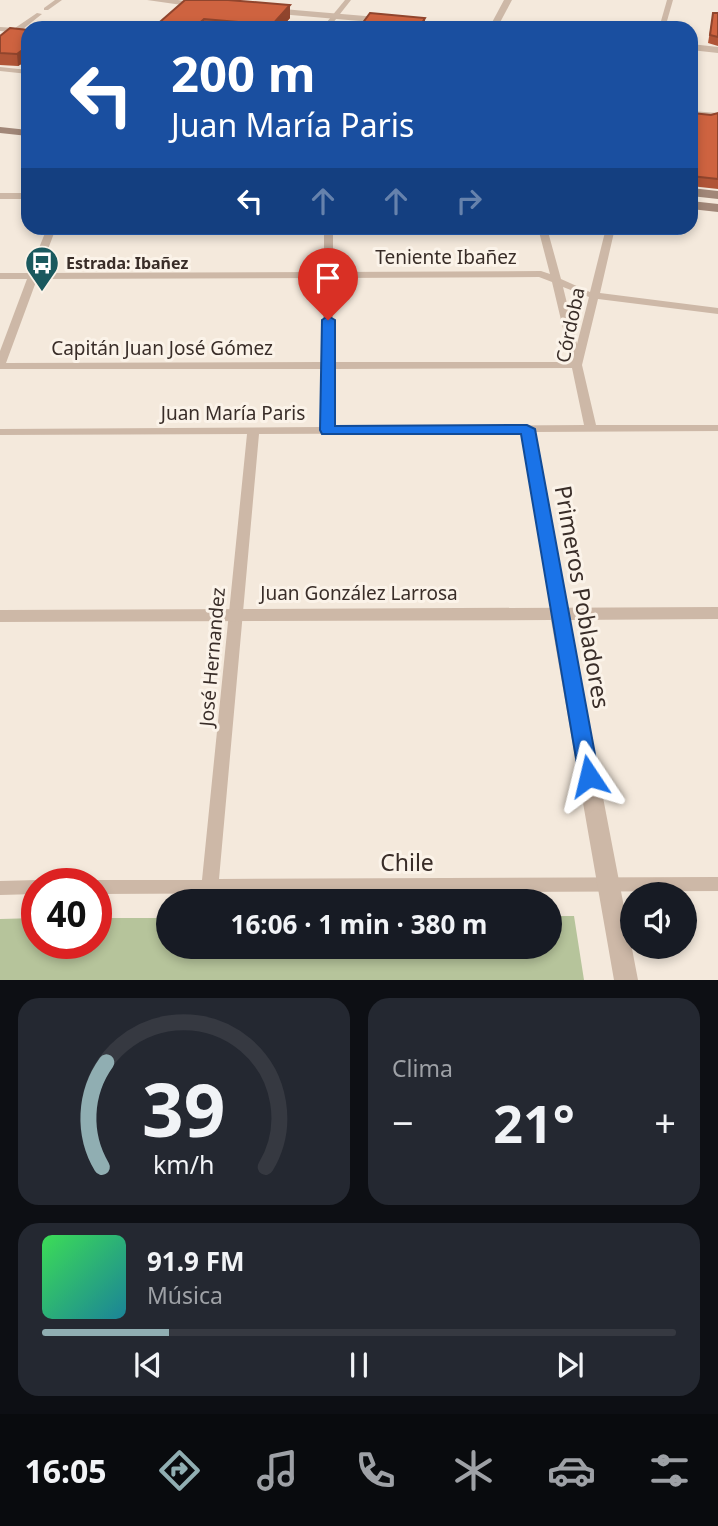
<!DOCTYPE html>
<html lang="es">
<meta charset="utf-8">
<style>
body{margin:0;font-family:"Noto Sans",sans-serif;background:#242831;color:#f1f3f6;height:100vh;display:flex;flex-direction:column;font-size:26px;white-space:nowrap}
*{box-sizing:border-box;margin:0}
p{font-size:23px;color:#9ea1a6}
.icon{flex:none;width:38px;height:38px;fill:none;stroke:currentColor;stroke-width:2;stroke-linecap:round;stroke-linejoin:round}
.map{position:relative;height:980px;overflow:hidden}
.details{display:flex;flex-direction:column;gap:18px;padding:18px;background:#0d0f14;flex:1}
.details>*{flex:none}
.top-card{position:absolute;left:21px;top:21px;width:677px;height:214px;border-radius:21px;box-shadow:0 4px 10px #0003;background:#1a4fa0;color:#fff;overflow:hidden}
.controls{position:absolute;left:620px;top:882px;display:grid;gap:14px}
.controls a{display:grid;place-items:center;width:77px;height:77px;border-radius:50%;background:#171b24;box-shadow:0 4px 10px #0003;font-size:35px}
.speed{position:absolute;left:21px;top:868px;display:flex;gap:14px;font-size:35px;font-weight:700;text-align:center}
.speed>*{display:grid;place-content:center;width:91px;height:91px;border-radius:50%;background:#171b24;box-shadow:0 4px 10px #0003;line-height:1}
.speed .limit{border:10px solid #d22;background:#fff;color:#111}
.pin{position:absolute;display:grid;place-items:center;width:60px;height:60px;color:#fff;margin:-72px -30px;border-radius:50% 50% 50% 0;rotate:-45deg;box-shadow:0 0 7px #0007}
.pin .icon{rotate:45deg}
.me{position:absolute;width:77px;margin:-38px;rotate:350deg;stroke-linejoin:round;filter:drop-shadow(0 0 5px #0008)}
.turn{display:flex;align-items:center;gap:24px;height:147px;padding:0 35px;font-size:32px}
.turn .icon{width:91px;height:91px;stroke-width:2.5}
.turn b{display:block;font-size:49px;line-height:60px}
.lanes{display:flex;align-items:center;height:66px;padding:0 35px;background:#0003;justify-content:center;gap:35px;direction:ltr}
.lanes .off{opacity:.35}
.big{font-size:52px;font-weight:700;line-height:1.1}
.details .card{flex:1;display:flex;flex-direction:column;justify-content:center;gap:10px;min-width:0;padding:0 24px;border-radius:21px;background:#242831}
.details .dial{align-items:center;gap:0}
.dial svg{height:182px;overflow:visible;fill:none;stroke:#363941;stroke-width:7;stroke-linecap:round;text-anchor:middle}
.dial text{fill:#f1f3f6;stroke:none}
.song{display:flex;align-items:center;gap:21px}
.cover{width:84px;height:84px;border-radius:10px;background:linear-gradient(135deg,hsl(130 70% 55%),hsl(190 70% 35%))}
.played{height:7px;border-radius:4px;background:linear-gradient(90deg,#90aeb2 20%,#363941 20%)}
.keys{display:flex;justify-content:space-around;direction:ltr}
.heat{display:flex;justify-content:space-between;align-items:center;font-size:38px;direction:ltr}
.details .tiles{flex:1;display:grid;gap:18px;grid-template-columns:1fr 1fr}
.card:last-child{grid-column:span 2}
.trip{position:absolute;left:156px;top:889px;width:406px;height:70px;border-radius:35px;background:#171b24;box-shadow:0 4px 10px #0003;font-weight:700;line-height:70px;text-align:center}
.dock{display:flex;height:112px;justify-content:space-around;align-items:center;background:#090b0e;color:#9ea1a6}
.dock .icon{width:49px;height:49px}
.dock .active{color:#90aeb2}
.dock b{font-size:32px;color:#f1f3f6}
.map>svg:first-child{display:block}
.green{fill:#b6c49b}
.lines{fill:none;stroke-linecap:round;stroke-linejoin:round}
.minor{fill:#cdb8a7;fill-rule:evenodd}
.tertiary{fill:#cdb8a7;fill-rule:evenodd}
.secondary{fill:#a18778;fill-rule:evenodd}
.wall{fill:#b15537}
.shaded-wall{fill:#90452d}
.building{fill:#ce6340;stroke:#90452d;stroke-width:2}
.route{fill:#1a73e8;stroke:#114b97;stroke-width:2}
.labels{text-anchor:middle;stroke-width:6;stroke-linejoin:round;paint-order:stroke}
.far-poi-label{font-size:16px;font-weight:bold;fill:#392d28;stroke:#fbf3e9;text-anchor:start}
.street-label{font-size:19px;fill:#392d28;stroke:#fbf3e9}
.near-street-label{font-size:23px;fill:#392d28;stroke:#fbf3e9}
</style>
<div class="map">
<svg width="718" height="980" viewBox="0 0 718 980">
<rect width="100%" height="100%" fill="#f4e9dc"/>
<!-- green -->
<path class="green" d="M550,916H574L584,980H0V919L37,918V943H96V918H168V947H550Z"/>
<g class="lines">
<!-- minor -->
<g class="minor">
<path d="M55,0H62L48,10H44V8Z"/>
<path d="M345,0H351L329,28H322Z"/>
<path d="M667,0H673L665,28H659Z"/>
<path d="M37,13L42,14L23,29V32L18,33L0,45V40L10,32L0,31V27L15,28Z"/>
<path d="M0,67L28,70V74L0,71Z"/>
<path d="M691,111L718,113V117L691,115Z"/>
<rect x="0" y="193" width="28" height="6"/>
<path d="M47,228H56L39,273L324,272V228H333V272L541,271L550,274L538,228H547L561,279L590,292L606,228H615L600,293L718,308V314L598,299L582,365L596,425H718V431L533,432L566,613L564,616H554L552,613L522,433L259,434L219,879L718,877V891L96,894V884H89L96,880H202L247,434L0,435V429L321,427L322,369H0V351L27,279H0V273H29ZM539,277L552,282L571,362H333V278ZM324,278L322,362L6,363L37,279ZM563,287L589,297L577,344ZM572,368L584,425L333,427V369Z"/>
<path d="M37,880L44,884H37V894L0,895V881Z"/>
</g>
<!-- tertiary -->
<g class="tertiary">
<path d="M147,0H178L207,5L203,8Z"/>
<path d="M504,0H512L497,28H489Z"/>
<path d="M271,8L471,25L475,28H440L268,13L267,11Z"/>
<path d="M691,44L718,47V53L691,50Z"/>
<path d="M718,607V619L569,620L638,980H614L551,620L0,622V610Z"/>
</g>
<!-- secondary -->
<g class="secondary">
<path d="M0,127L28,130V136L0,133Z"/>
<path d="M691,188L718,191V199L691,196Z"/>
<path d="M691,201L718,204V212L691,209Z"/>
</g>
</g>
<!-- wall -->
<g class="wall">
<path d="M185,0L290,18L281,28H153Z"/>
<path d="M713,13H718V46L708,43Z"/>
<path d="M28,30V64L23,63L18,66L0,65V36Z"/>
<path d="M718,113V189L691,186V118Z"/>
</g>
<!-- shaded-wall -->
<g class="shaded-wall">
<path d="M290,5V18L281,28H272V25Z"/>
<path d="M425,18V28H419Z"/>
<path d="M204,19V28H194Z"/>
<path d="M21,51L23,63L18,66L17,54Z"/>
</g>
<!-- building -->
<g class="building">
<path d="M185,0H228L290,5L272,25L204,19L194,28H153Z"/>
<path d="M370,13L425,18L419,28H359Z"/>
<path d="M713,13H718V37L710,35Z"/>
<path d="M10,28L28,30V52L21,51L17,54L0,53V36Z"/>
<path d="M692,113L711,115L718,113V179L691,176Z"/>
</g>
<!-- route -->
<path class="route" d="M328,316L335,320V426L527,425L535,429L599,776L596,782L589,784L582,782L579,776L521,434H322L320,430L322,320Z"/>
<!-- icons -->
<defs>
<g id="bus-pin" transform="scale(1.75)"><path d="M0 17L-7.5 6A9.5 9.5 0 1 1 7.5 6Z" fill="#1a595e" stroke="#fbf3e9"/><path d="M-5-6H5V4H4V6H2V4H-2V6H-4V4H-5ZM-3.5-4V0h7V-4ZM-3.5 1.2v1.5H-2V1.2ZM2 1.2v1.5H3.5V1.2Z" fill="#fff"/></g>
</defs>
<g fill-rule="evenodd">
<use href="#bus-pin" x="42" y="263"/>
</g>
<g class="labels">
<!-- far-poi labels -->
<g class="far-poi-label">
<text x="66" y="269">Estrada: Ibañez</text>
</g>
<!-- street labels -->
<g class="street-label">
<text x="446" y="264">Teniente Ibañez</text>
<text transform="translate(570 325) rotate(-78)" y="7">Córdoba</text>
<text x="162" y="355">Capitán Juan José Gómez</text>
<text x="233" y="420">Juan María Paris</text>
<text x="359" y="600">Juan González Larrosa</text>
<text transform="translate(212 657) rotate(-85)" y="7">José Hernandez</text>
</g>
<!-- near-street labels -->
<g class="near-street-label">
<text transform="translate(582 597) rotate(80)" y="8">Primeros Pobladores</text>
<text x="407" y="871">Chile</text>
</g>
</g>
</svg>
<div class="controls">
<a><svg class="icon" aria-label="sound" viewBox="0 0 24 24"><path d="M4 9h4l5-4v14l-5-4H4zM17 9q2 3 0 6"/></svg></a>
</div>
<div class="speed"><div class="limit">40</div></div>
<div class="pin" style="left:328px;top:320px;background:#d93025"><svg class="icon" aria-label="arrive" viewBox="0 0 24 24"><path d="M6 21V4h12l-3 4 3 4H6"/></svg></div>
<svg class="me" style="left:589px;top:776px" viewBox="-20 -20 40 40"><path d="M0-17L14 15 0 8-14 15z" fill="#1a73e8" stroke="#fff" stroke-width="4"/></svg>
<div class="trip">16:06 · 1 min · 380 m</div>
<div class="top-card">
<div class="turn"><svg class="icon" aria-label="left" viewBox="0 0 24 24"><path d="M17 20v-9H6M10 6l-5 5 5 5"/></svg><div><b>200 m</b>Juan María Paris</div></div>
<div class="lanes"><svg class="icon" aria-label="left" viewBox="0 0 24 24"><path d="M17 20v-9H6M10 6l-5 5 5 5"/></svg><svg class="icon off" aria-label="ahead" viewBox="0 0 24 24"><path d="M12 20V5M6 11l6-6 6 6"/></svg><svg class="icon off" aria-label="ahead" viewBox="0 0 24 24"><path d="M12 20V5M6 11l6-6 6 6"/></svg><svg class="icon off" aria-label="right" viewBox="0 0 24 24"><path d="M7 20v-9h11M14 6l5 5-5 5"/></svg></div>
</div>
</div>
<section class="details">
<div class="tiles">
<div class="card dial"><svg viewBox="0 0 100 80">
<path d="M14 69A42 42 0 1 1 86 69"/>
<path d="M14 69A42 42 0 0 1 16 23" stroke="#90aeb2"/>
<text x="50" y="56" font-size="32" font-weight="700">39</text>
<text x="50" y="72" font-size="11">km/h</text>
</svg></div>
<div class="card"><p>Clima</p>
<div class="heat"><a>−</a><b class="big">21°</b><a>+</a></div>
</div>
<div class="card">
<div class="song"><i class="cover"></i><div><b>91.9 FM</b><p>Música</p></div></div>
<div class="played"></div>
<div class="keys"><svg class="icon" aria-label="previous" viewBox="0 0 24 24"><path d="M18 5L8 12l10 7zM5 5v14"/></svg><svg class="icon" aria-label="pause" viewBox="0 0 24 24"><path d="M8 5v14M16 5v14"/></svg><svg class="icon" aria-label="next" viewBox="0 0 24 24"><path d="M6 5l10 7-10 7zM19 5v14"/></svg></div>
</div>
</div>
</section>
<nav class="dock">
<b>16:05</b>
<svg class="icon active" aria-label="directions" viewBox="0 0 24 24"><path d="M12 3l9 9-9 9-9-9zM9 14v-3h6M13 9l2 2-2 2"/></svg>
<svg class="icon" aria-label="music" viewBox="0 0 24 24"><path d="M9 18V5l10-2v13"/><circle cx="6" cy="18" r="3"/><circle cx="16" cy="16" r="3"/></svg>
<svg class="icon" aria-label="phone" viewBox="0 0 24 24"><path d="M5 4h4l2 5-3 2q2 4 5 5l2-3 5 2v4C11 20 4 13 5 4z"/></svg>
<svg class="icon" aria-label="climate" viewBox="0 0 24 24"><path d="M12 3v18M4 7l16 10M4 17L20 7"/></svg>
<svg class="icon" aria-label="car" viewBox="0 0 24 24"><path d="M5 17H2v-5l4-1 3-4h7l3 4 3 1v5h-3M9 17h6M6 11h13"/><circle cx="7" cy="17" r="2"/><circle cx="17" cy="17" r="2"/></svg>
<svg class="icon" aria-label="filters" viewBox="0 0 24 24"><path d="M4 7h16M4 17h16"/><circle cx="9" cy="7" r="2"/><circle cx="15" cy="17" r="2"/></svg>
</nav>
